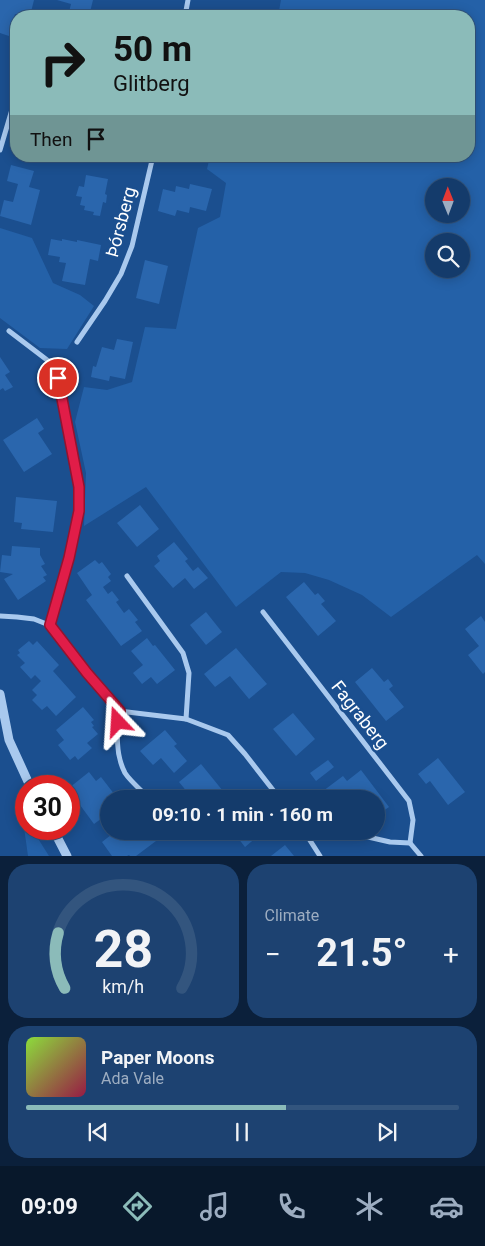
<!DOCTYPE html>
<meta charset="utf-8">
<style>
body{margin:0;font-family:Roboto,sans-serif;background:#1d4271;color:#f1f3f6;height:100vh;display:flex;flex-direction:column;font-size:19px;white-space:nowrap}
*{box-sizing:border-box;margin:0}
p{font-size:16px;color:#9dadc1}
.icon{flex:none;width:28px;height:28px;fill:none;stroke:currentColor;stroke-width:2;stroke-linecap:round;stroke-linejoin:round}
.map{position:relative;height:856px;overflow:hidden}
.details{display:flex;flex-direction:column;gap:8px;padding:8px;background:#0b203b;flex:1}
.details>*{flex:none}
.hud{position:absolute;left:10px;top:10px;width:465px;height:152px;border-radius:20px;box-shadow:0 2px 12px #0003,0 0 0 1px #33557e;background:#8bbbb9;color:#111;overflow:hidden}
.needle{width:32px;rotate:359deg}
.fabs{position:absolute;left:425px;top:178px;display:grid;gap:10px}
.fabs a{display:grid;place-items:center;width:45px;height:45px;border-radius:50%;background:#143b6b;box-shadow:0 2px 12px #0003,0 0 0 1px #33557e;font-size:25px}
.speed{position:absolute;left:15px;top:775px;display:flex;gap:10px;font-size:25px;font-weight:700;text-align:center}
.speed>*{display:grid;place-content:center;width:65px;height:65px;border-radius:50%;background:#143b6b;box-shadow:0 2px 12px #0003,0 0 0 1px #33557e;line-height:1}
.speed .limit{border:8px solid #d22;background:#fff;color:#111}
.pin{position:absolute;display:grid;place-items:center;width:42px;height:42px;color:#fff;margin:-21px;border:2px solid #fff;border-radius:50%;box-shadow:0 1px 5px #0007}
.me{position:absolute;width:55px;margin:-28px;rotate:340deg;stroke-linejoin:round;filter:drop-shadow(0 0 4px #0008)}
.turn{display:flex;align-items:center;gap:18px;height:105px;padding:0 20px;font-size:22px}
.turn .icon{width:65px;height:65px;stroke-width:2.5}
.turn b{display:block;font-size:35px;line-height:42px}
.then{display:flex;align-items:center;height:48px;padding:0 20px;background:#0003;gap:10px;font-size:19px}
.big{font-size:38px;font-weight:700;line-height:1.1}
.details .card{flex:1;display:flex;flex-direction:column;justify-content:center;gap:8px;min-width:0;padding:0 18px;border-radius:20px;background:#1d4271}
.details .dial{align-items:center;gap:0}
.dial svg{height:130px;overflow:visible;fill:none;stroke:#33557e;stroke-width:7;stroke-linecap:round;text-anchor:middle}
.dial text{fill:#f1f3f6;stroke:none}
.song{display:flex;align-items:center;gap:15px}
.cover{width:60px;height:60px;border-radius:8px;background:linear-gradient(135deg,hsl(90 70% 55%),hsl(340 70% 35%))}
.played{height:5px;border-radius:2px;background:linear-gradient(90deg,#8bbbb9 60%,#33557e 60%)}
.keys{display:flex;justify-content:space-around;direction:ltr}
.heat{display:flex;justify-content:space-between;align-items:center;font-size:28px;direction:ltr}
.details .tiles{flex:1;display:grid;gap:8px;grid-template-columns:1fr 1fr}
.card:last-child{grid-column:span 2}
.trip{position:absolute;left:100px;top:790px;width:285px;height:50px;border-radius:25px;background:#143b6b;box-shadow:0 2px 12px #0003,0 0 0 1px #33557e;font-weight:700;line-height:50px;text-align:center}
.dock{display:flex;height:80px;justify-content:space-around;align-items:center;background:#08182b;color:#9dadc1}
.dock .icon{width:35px;height:35px}
.dock .active{color:#8bbbb9}
.dock b{font-size:22px;color:#f1f3f6}
.map>svg:first-child{display:block}
.green{fill:#2461a8;fill-rule:evenodd}
.building{fill:#2a66ad}
.lines{fill:none;stroke-linecap:round;stroke-linejoin:round}
.minor{stroke:#a9c9ee;stroke-width:5}
.tertiary{stroke:#a9c9ee;stroke-width:9}
.route-casing{stroke:#92132f;stroke-width:12}
.route{stroke:#e11d48;stroke-width:9}
.labels{text-anchor:middle;stroke-width:5;stroke-linejoin:round;paint-order:stroke}
.street-label{font-size:18px;fill:#fff;stroke:#1b4f8f}
</style>
<div class="map">
<svg width="485" height="856" viewBox="0 0 485 856">
<rect width="100%" height="100%" fill="#1b4f8f"/>
<!-- green -->
<g class="green">
<path d="M281,0H485V564L477,555L391,617L362,595L329,580L305,573L281,572L236,607L146,487L84,526L86,473L75,422L84,387L107,390L132,382L145,327L176,329L198,228L220,217L226,183L207,169L210,156H469V16H278ZM461,186V214H434V186ZM434,241H461V269H434Z"/>
<path d="M0,228L32,238L53,283L80,295L94,306L67,349L40,348L0,318Z"/>
<path d="M22,813L26,820V829H32L49,856H28Z"/>
</g>
<!-- building -->
<g class="building">
<path d="M0,0H34L30,16H22L15,14L9,36L0,33Z"/>
<path d="M57,0H93L89,16H68L71,4Z"/>
<path d="M127,11L145,16H126Z"/>
<path d="M213,12L229,16H212Z"/>
<path d="M11,165L34,171L29,187L40,190L31,225L0,216L4,200L13,202L18,184L7,181Z"/>
<path d="M86,175L108,179L105,194L107,195L106,203L103,202L100,216L93,215L94,212L84,210L85,206L80,205L82,197L76,196L79,186L84,187Z"/>
<path d="M190,184L212,189L206,211L190,207L189,213L177,210L175,216L158,211L163,189L175,192L176,186L189,189Z"/>
<path d="M51,239L62,241V239L77,242V240L101,245L98,261L90,259L85,285L62,281L66,263L59,262L60,257L48,255Z"/>
<path d="M145,260L168,266L159,304L136,298Z"/>
<path d="M117,339L133,342L125,379L110,376L109,381L91,377L93,366L96,367L102,347L114,350Z"/>
<path d="M0,357L10,372L5,375L13,387L5,391L3,388L0,390Z"/>
<path d="M37,418L44,429L38,433L52,454L24,472L3,440Z"/>
<path d="M16,497L57,501L53,532L21,529L22,523L14,522Z"/>
<path d="M140,505L159,529L137,547L117,523Z"/>
<path d="M174,542L188,559L185,561L193,571L198,567L208,578L194,589L185,578L173,588L154,566L160,561L157,556Z"/>
<path d="M12,546L40,548V555L45,564L41,566L47,575L43,577L46,581L18,600L4,579L13,574L0,572L2,555L11,556Z"/>
<path d="M95,560L99,564L102,562L111,574L108,577L111,581L103,587L108,594L112,591L119,600L116,602L124,613L129,609L138,620L135,622L142,631L121,646L86,600L92,595L77,573Z"/>
<path d="M304,582L315,595L318,593L325,601L321,604L336,621L318,636L286,597Z"/>
<path d="M206,612L222,632L206,645L190,625Z"/>
<path d="M481,616L485,622V672L483,674L468,655L479,646L465,629Z"/>
<path d="M147,638L153,646L155,645L175,670L157,684L151,677L142,684L133,673L143,665L131,651Z"/>
<path d="M29,641L33,645L37,641L59,665L53,671L76,697L56,716L47,706L42,710L32,700L37,695L32,690L41,681L35,675L31,679L20,667L25,663L17,655L20,653L18,650Z"/>
<path d="M236,648L267,684L249,699L230,676L215,687L204,674Z"/>
<path d="M372,668L384,682L388,679L393,686L389,689L404,707L386,721L355,682Z"/>
<path d="M83,707L94,720L91,722L94,726L92,727L98,734L87,743L92,748L78,760L75,756L70,760L58,745L64,740L56,730Z"/>
<path d="M293,713L315,739L296,756L273,729Z"/>
<path d="M165,730L177,744L174,746L187,761L174,773L161,758L153,765L140,751Z"/>
<path d="M438,758L465,792L448,805L430,781L426,784L418,774Z"/>
<path d="M328,760L334,767L316,781L310,773Z"/>
<path d="M201,764L227,796L224,799H193L179,782Z"/>
<path d="M361,770L389,807L376,816V799H358L357,797L354,799H329L323,791L343,776L347,781Z"/>
<path d="M89,772L96,781L101,777L118,799H109V813L94,824L69,790V788Z"/>
<path d="M116,831H118L122,836L128,831H131L136,839L146,831H149L156,841L136,856H130L129,855L127,856H112L102,842Z"/>
<path d="M217,831H264L245,847L234,833L224,841Z"/>
<path d="M285,845L294,856H271Z"/>
</g>
<g class="lines">
<!-- minor -->
<g class="minor">
<path d="M185,16L188,0"/>
<path d="M0,150L16,96"/>
<path d="M9,331L51,363L58,378L79,487V511L69,558L49,625"/>
<path d="M77,342L105,301L121,274L132,246L153,156"/>
<path d="M127,576L183,653L189,673L186,719"/>
<path d="M263,612L409,801L413,820L410,843L390,842L342,831"/>
<path d="M0,616L17,617L34,619L49,625L87,673L119,711L186,719L228,735L245,754L280,799"/>
<path d="M119,711C117,732 115,754 125,773C130,781 143,792 150,799"/>
<path d="M304,831L320,856"/>
<path d="M410,843L421,856"/>
</g>
<!-- tertiary -->
<g class="tertiary">
<path d="M0,694L9,740L30,786"/>
<path d="M53,829L67,856"/>
</g>
</g>
<g class="lines">
<!-- route casing -->
<g class="route-casing">
<path id="route" d="M58,378L79,487V511L69,558L50,625L87,673L120,711L118,722"/>
</g>
<!-- route -->
<use href="#route" class="route"/>
</g>
<g class="labels">
<!-- street labels -->
<g class="street-label">
<text transform="translate(121 222) rotate(-75)" y="6">Þórsberg</text>
<text transform="translate(360 715) rotate(52)" y="6">Fagraberg</text>
</g>
</g>
</svg>
<div class="fabs">
<a><svg class="needle" viewBox="-14 -14 28 28"><path d="M0-13l5 13h-10z" fill="#e53935"/><path d="M0 13l5-13h-10z" fill="#9dadc1"/></svg></a>
<a><svg class="icon" aria-label="search" viewBox="0 0 24 24"><circle cx="10" cy="10" r="6"/><path d="M15 15l6 6"/></svg></a>
</div>
<div class="speed"><div class="limit">30</div></div>
<div class="pin" style="left:58px;top:378px;background:#d93025"><svg class="icon" aria-label="arrive" viewBox="0 0 24 24"><path d="M6 21V4h12l-3 4 3 4H6"/></svg></div>
<svg class="me" style="left:118px;top:722px" viewBox="-20 -20 40 40"><path d="M0-17L14 15 0 8-14 15z" fill="#e11d48" stroke="#fff" stroke-width="4"/></svg>
<div class="trip">09:10 · 1 min · 160 m</div>
<div class="hud">
<div class="turn"><svg class="icon" aria-label="right" viewBox="0 0 24 24"><path d="M7 20v-9h11M14 6l5 5-5 5"/></svg><div><b>50 m</b>Glitberg</div></div>
<div class="then">Then<svg class="icon" aria-label="arrive" viewBox="0 0 24 24"><path d="M6 21V4h12l-3 4 3 4H6"/></svg></div>
</div>
</div>
<section class="details">
<div class="tiles">
<div class="card dial"><svg viewBox="0 0 100 80">
<path d="M14 69A42 42 0 1 1 86 69"/>
<path d="M14 69A42 42 0 0 1 10 35" stroke="#8bbbb9"/>
<text x="50" y="56" font-size="32" font-weight="700">28</text>
<text x="50" y="72" font-size="11">km/h</text>
</svg></div>
<div class="card"><p>Climate</p>
<div class="heat"><a>−</a><b class="big">21.5°</b><a>+</a></div>
</div>
<div class="card">
<div class="song"><i class="cover"></i><div><b>Paper Moons</b><p>Ada Vale</p></div></div>
<div class="played"></div>
<div class="keys"><svg class="icon" aria-label="previous" viewBox="0 0 24 24"><path d="M18 5L8 12l10 7zM5 5v14"/></svg><svg class="icon" aria-label="pause" viewBox="0 0 24 24"><path d="M8 5v14M16 5v14"/></svg><svg class="icon" aria-label="next" viewBox="0 0 24 24"><path d="M6 5l10 7-10 7zM19 5v14"/></svg></div>
</div>
</div>
</section>
<nav class="dock">
<b>09:09</b>
<svg class="icon active" aria-label="directions" viewBox="0 0 24 24"><path d="M12 3l9 9-9 9-9-9zM9 14v-3h6M13 9l2 2-2 2"/></svg>
<svg class="icon" aria-label="music" viewBox="0 0 24 24"><path d="M9 18V5l10-2v13"/><circle cx="6" cy="18" r="3"/><circle cx="16" cy="16" r="3"/></svg>
<svg class="icon" aria-label="phone" viewBox="0 0 24 24"><path d="M5 4h4l2 5-3 2q2 4 5 5l2-3 5 2v4C11 20 4 13 5 4z"/></svg>
<svg class="icon" aria-label="climate" viewBox="0 0 24 24"><path d="M12 3v18M4 7l16 10M4 17L20 7"/></svg>
<svg class="icon" aria-label="car" viewBox="0 0 24 24"><path d="M5 17H2v-5l4-1 3-4h7l3 4 3 1v5h-3M9 17h6M6 11h13"/><circle cx="7" cy="17" r="2"/><circle cx="17" cy="17" r="2"/></svg>
</nav>
